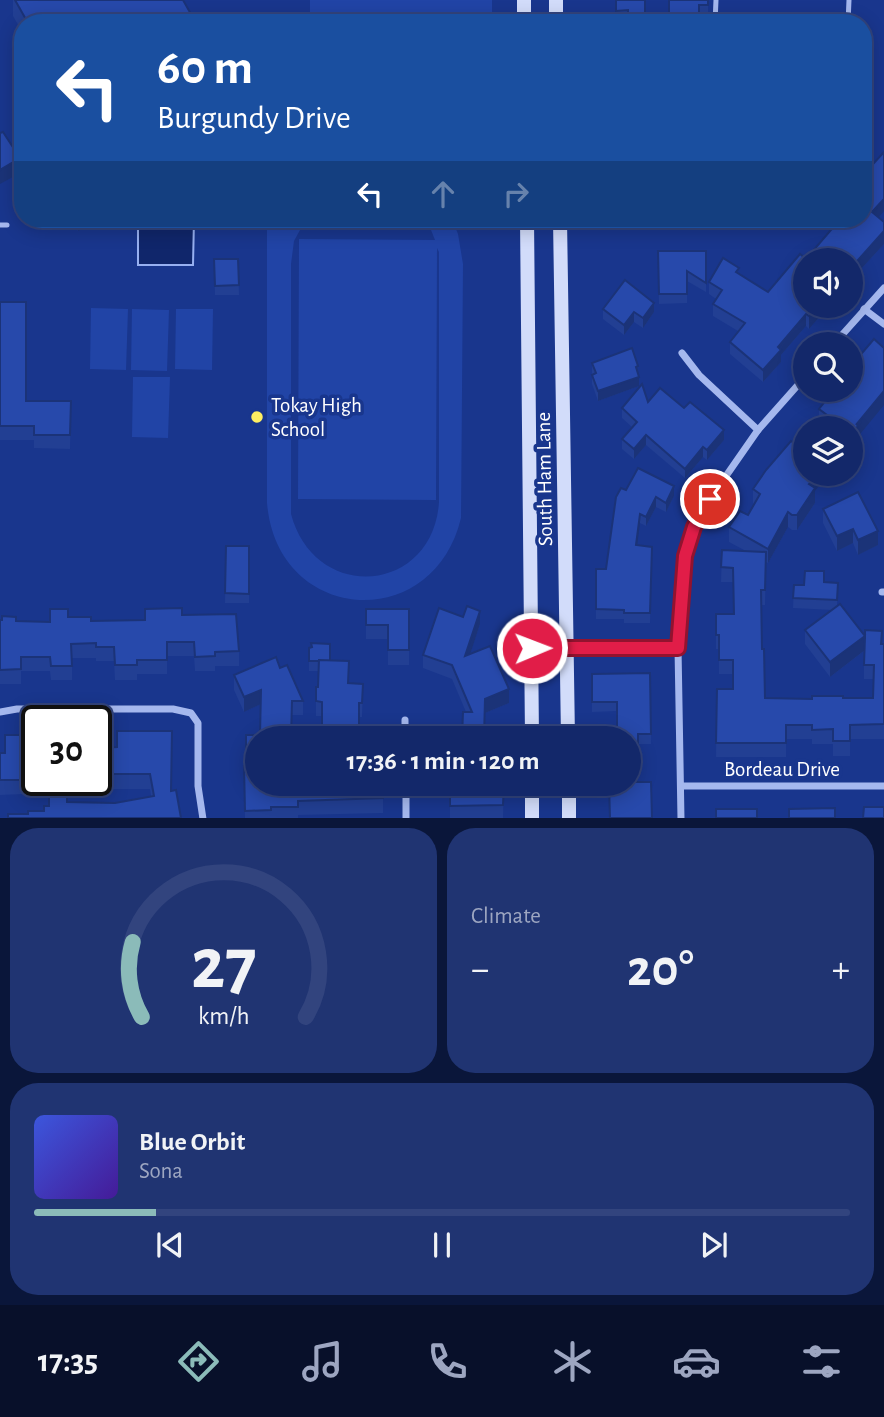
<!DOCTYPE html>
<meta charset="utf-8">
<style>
body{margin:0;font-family:"Alegreya Sans",sans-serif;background:#203472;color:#f1f3f6;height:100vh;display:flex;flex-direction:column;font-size:26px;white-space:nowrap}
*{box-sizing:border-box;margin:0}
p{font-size:23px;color:#9da6c1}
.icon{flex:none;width:38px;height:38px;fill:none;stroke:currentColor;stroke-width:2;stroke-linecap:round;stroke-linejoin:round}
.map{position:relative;height:818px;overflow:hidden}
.sheet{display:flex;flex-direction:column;gap:10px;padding:10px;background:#0a163a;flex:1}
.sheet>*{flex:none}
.banner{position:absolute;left:14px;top:14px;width:858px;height:214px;border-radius:28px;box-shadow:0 4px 18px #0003,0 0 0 2px #32447e;background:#1a4fa0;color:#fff;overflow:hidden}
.buttons{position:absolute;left:793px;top:248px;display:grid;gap:14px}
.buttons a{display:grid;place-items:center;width:70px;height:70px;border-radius:50%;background:#13286a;box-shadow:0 4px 18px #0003,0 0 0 2px #32447e;font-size:35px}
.speed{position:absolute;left:21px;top:705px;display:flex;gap:14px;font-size:35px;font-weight:700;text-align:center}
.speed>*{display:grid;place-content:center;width:91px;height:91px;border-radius:50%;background:#13286a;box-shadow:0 4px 18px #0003,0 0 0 2px #32447e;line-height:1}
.speed .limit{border:4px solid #111;border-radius:10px;background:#fff;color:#111}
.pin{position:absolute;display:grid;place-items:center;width:60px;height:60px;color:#fff;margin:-30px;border:4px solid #fff;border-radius:50%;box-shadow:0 2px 7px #0007}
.me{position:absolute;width:77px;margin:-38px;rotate:89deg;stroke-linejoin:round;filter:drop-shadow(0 0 5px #0008)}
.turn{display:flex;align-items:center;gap:24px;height:147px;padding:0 28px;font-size:32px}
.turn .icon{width:91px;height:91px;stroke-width:2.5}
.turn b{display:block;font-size:49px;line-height:60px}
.lanes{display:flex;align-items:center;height:66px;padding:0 28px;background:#0003;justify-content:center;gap:35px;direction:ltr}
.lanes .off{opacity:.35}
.big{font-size:52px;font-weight:700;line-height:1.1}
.sheet .tile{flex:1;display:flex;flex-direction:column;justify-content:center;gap:10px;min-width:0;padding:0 24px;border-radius:28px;background:#203472}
.sheet .dial{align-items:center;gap:0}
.dial svg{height:182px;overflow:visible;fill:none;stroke:#32447e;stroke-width:7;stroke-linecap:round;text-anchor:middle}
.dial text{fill:#f1f3f6;stroke:none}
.song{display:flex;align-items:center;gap:21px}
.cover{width:84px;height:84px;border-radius:10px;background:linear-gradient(135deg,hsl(230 70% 55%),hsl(260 70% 35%))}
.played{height:7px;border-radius:4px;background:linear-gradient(90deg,#8bbbb9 15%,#32447e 15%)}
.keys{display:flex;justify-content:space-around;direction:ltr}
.heat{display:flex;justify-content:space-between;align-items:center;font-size:38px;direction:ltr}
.sheet .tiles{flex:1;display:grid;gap:10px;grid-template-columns:1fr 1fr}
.tile:last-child{grid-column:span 2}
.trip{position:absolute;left:245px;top:726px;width:396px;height:70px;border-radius:35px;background:#13286a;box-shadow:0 4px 18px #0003,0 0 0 2px #32447e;font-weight:700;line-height:70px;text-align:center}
.menu{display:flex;height:112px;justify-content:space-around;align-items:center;background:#08102a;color:#9da6c1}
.menu .icon{width:49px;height:49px}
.menu .selected{color:#8bbbb9}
.menu b{font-size:32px;color:#f1f3f6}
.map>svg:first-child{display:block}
.green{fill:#2144a6}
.water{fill:#10266b;stroke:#97b0f1;stroke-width:2}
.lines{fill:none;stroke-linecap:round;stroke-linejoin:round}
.service{stroke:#a5b8ee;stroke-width:5}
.minor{stroke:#a5b8ee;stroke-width:7}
.secondary{stroke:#d2dcfa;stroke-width:14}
.wall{fill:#223f93;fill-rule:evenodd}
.shaded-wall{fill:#1b3378}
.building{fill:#2749ab;stroke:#1b3378;stroke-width:2}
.route-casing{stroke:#92132f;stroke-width:18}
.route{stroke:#e11d48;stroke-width:12}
.poi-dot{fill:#ffef62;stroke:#19368d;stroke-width:2.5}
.labels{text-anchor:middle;stroke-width:7;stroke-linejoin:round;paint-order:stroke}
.poi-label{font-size:21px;fill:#fff;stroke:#19368d;text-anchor:start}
.street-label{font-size:21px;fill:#fff;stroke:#19368d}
</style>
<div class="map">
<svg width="884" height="819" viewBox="0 0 884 819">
<rect width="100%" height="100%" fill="#19368d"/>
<!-- green -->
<g class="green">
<rect x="310" y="0" width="182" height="23"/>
<path d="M267,219H306L294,241L291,264V514C315,604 433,594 439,502V252L437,248L436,500L298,499L299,239L435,240L431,230L424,219H452L458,234L463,264L461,518C433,635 277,624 267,503Z"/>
<path d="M91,308L128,309L126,370L90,369Z"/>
<path d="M132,309L169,310L167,371L131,370Z"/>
<path d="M176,309H213L212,370L175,369Z"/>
<path d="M133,377H170L168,438L132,437Z"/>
</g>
<!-- water -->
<path class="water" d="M138,219H194L193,265H138Z"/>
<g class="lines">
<!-- service -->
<g class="service">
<path d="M715,23L716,0"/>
<path d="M848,23L849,0"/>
<path d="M0,225H7"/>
</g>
<!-- minor -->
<g class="minor">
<path d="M864,309L884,324"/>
<path d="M833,345L884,288"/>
<path d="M682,353L699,375L758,430"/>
<path d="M882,592H884"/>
<path d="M532,648H678"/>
<path d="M0,712L17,709H173L191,713L198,723V786L203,819"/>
<path d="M405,720V738"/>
<path d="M406,784V819"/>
<path d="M681,786H884"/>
<path d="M681,819L678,648L685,556L694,527L710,499L758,430L805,377"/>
</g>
<!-- secondary -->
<g class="secondary">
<path d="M524,0V23"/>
<path d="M556,0V23"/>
<path d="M527,219L532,738"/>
<path d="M560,219L568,738"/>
<path d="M532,784V819"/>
<path d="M569,784V819"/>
</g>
</g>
<!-- wall -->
<g class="wall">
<path d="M13,0H183L196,23H23V33L13,16Z"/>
<path d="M616,0H645V23H628V20H616Z"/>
<path d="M669,0H708V19H699V23H669Z"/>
<path d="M23,80V114L16,103V84Z"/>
<path d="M863,175L878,218L884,244L850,281V261H805V306H822V314L809,329L806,326L781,355V362L763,382L730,354V342L738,331L713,316V304L716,299L709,294V282L739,274L768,292L806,259L830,231V219H863Z"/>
<path d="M70,219H98L78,231Z"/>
<path d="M658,251H706V292L687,281V303L659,304Z"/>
<path d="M214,259H238L239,295H215Z"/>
<path d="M0,302L26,401H71L70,449L34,448V440H0Z"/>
<path d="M603,309L654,312L643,328L634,322L624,335L603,319Z"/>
<path d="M592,363L638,374L639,386L598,401L592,384Z"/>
<path d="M648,402L684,408L724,440L707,460L703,457L685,478L646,445L634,459L622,449V439L632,427L622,418V408Z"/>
<path d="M819,409L861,433V437L824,427L819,423Z"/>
<path d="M753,489L815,491V503L797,530H792L788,527L768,563L766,562L765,605H761L762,649L765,698H873V679H864V651L830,677L805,644V630L833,610L793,608L794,585H804L824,582L838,583L837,606L865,636L884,644V739H850V756H833V744H812V739H786V757H716L717,689H733V674H719V649H716V614H734L733,582H721L722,550L746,551L729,542V527L748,515L754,504L753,503Z"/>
<path d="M626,490L674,496L666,512L656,507L646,526L640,523L637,545L652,547L650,623H624V619H596V569H606Z"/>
<path d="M823,509L878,545L858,555L853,543L837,551L823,523Z"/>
<path d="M226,546H249V603H225Z"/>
<path d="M366,609H409V665H388V639H366Z"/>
<path d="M182,615L239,651V666H215V671H195L194,656H167V674H137V680H115L114,661H96V658H72V680H51L50,671H21V684H0V620L50,622L68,617L91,621L145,620Z"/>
<path d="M480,624L470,654L509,703L485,713L466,712L452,679L423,668V655Z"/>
<path d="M311,643L330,661L349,683L363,684L362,717H359V728L371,738L322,716H316V687H318L319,671H309V648L311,647Z"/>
<path d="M280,668L303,701V715H292L257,784H383V813L298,815V818H245L244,766H246L260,735L261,704L244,712L234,690V675Z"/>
<path d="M650,673L651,744H638V766H634L628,784L617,711L592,712V674Z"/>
<path d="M37,735V780H96V748L117,747L171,791L181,818L28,814L44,811L49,806L48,784H24V794L0,795V753H5ZM111,789H150L151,796L115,803L67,802V793L111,792Z"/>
<path d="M450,784H504L503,818H450Z"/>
</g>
<!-- shaded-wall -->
<g class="shaded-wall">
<path d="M20,158V173L0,184V170Z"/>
<path d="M884,199V211L872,225V212Z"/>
<path d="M78,219H98L78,231Z"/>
<path d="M884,231V244L850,281V269Z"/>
<path d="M654,303V312L643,328V318Z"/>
<path d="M818,306H822V314L809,329V316Z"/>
<path d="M634,312V322L624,335V325Z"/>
<path d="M806,314V326L781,355V362L763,382V370L778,347Z"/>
<path d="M639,377V386L598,401V391Z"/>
<path d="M884,391V405L861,433V437L850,450V436L856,425Z"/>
<path d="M724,430V440L707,460V450Z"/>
<path d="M646,435V445L634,459V449Z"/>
<path d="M703,447V457L685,478V469Z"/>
<path d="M818,474H829L815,491V503L797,530V515L809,484Z"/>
<path d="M674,486V496L666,512V503Z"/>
<path d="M656,497V507L646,526V517Z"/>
<path d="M788,512V527L768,563V549Z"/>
<path d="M640,514V523L636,554V545Z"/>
<path d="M853,529V543L837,551V536Z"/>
<path d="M878,531V545L858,555V540Z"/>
<path d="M480,611V624L465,670V656Z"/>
<path d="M865,636V650L830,677V662Z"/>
<path d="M509,689V703L485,713V699Z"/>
<path d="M261,690V704L244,712V697Z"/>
</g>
<!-- building -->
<g class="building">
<path d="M15,0H183L196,23H28Z"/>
<path d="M616,0H645V19H628V10L616,11Z"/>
<path d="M669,0H708V5H699V14H669Z"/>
<path d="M23,80V95L16,84Z"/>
<path d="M3,132L20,158L0,170V133Z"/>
<path d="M884,152V199L872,212L884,222V231L850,269V261H805V306H818L809,316L806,314L778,347L781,350L763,370L730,342L745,323L713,304L722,290L709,282L723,258L739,268L736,272L768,292L800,254L806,259L836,224L830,219H863V191L864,189L863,188V175Z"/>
<path d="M658,251H706V283L687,271V294H659Z"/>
<path d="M214,259H238L239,285L215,286Z"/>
<path d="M625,280L654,303L643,318L634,312L624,325L603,309Z"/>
<path d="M0,302H26V401H71L70,435H34V426H0Z"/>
<path d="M874,339L884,348V391L856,425L861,422L850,436V429H823L831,418L819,409L834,390H850V367Z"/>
<path d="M632,348L638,366L636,367L639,377L598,391L592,375L596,373L592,363Z"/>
<path d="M642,384L648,402L660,388L684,408L690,402L724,430L707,450L703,447L685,469L646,435L634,449L622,439L637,422L622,408Z"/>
<path d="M791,441L805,451V474H818L809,484L815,488L797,515H792L788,512L768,549L729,527L740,511L748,515L760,494L753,489L766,470Z"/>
<path d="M638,468L674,486L666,503L656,497L646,517L640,514L636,545L652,547L650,613H624V610L596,609V569H606L616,497L621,488L626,490Z"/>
<path d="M858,492L878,531L858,540L853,529L837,536L823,509Z"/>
<path d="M226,546H249V594L225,593Z"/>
<path d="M722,550L766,552L765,590H761L762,649H764L765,698L812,699V696H843V698H873L874,665H864L865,636L830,662L805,630L840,604L865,636V630L882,631L881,644H884V724L850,725V741H833V729L812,730V725H786V743H716L717,689H733V660H719V635H716V614H734L733,568L721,567Z"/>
<path d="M805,571H824V582L838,583L837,600L793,598L794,585H804Z"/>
<path d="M467,606L480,611L465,656L490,646L509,689L485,699L484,738H462L463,712H472L452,665L423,655L439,608L463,617Z"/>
<path d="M182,608V615L236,614L239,651L215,652V656L195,657L194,642H167V660H137V665H115L114,647H96V643L71,644L72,666H51L50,657H21V669L0,670V620H2V616L16,617V621L50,622V609H68V617H91V621L145,620V609Z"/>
<path d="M366,609H409V650H388V625H366Z"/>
<path d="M311,643L330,644V661H309V648L312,647Z"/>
<path d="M276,657L280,668L287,665L303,701H292L291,738H257V784H383V798L298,801V807H271V810L245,811L244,766H246V735H260L261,690L244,697L234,675Z"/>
<path d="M319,660L349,661L348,683L363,684L362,703H359V728H371V738H322V702L316,701V687H318Z"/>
<path d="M650,673L651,734H638V756H634V782H651L652,818H610L609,784H628V738H617V702H592V674Z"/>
<path d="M117,731H172L171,791L176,790L181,818H8V814H28V811H44V806H49V780H67V802L115,803L154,796L150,774H110L111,777L96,778V748L117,747Z"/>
<path d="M5,735H37V770H24V780H0V753H5Z"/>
<path d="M450,784H504L503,805L450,806Z"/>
<path d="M864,807H884V818H863Z"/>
<path d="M835,808V818H789V809Z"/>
<rect x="716" y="809" width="41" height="9"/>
</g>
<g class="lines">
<!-- route casing -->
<g class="route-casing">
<path id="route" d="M532,648H678L685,556L694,527L710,499"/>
</g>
<!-- route -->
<use href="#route" class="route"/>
</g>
<!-- markers -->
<circle class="poi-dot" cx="257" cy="417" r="7"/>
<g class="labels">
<!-- poi labels -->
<g class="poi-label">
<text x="271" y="412">Tokay High<tspan x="271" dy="24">School</tspan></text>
</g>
<!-- street labels -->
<g class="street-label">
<text transform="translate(544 479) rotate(-91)" y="7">South Ham Lane</text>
<text x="782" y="776">Bordeau Drive</text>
</g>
</g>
</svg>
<div class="buttons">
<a><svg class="icon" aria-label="sound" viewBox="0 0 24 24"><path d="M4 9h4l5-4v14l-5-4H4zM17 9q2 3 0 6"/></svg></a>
<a><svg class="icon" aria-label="search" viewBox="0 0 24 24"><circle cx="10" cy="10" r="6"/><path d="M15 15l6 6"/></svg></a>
<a><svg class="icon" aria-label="layers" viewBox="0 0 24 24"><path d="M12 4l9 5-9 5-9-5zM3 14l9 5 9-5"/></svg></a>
</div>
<div class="speed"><div class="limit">30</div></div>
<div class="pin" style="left:710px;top:499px;background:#d93025"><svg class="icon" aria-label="arrive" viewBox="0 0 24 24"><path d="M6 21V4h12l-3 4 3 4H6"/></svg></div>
<svg class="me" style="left:532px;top:648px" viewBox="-20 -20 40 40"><circle r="17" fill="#e11d48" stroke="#fff" stroke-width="3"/><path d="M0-11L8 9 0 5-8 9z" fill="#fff"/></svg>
<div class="trip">17:36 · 1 min · 120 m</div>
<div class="banner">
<div class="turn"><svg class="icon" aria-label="left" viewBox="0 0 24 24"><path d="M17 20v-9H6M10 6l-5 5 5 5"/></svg><div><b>60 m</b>Burgundy Drive</div></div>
<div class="lanes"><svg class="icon" aria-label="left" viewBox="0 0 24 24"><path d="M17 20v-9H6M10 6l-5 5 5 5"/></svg><svg class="icon off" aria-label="ahead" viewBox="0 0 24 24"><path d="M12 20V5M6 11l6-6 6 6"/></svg><svg class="icon off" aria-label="right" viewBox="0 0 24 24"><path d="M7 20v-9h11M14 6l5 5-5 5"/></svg></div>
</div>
</div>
<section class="sheet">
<div class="tiles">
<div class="tile dial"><svg viewBox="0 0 100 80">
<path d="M14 69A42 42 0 1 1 86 69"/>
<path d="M14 69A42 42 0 0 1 10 36" stroke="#8bbbb9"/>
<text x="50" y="56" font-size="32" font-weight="700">27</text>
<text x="50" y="72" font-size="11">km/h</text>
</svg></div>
<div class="tile"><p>Climate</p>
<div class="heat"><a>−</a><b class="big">20°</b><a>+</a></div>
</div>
<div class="tile">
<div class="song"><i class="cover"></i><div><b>Blue Orbit</b><p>Sona</p></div></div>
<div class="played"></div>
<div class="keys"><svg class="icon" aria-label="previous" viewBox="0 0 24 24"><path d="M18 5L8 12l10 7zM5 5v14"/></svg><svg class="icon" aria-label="pause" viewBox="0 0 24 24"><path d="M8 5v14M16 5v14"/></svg><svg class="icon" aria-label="next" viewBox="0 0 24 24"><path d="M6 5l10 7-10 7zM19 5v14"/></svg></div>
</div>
</div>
</section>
<nav class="menu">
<b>17:35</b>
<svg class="icon selected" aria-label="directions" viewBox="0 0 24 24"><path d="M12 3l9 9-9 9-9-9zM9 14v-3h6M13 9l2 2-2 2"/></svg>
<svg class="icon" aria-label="music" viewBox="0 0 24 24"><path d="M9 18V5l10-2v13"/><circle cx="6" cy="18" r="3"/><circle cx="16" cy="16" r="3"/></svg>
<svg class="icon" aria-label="phone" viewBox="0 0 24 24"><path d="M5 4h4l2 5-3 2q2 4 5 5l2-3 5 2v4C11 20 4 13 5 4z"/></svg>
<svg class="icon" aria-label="climate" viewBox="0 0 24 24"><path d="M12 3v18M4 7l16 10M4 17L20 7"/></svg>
<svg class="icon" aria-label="car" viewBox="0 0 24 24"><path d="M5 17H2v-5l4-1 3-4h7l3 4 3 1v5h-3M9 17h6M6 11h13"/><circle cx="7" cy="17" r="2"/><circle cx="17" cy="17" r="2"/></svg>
<svg class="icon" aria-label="filters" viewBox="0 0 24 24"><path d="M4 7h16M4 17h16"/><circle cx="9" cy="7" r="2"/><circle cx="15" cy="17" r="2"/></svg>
</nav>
